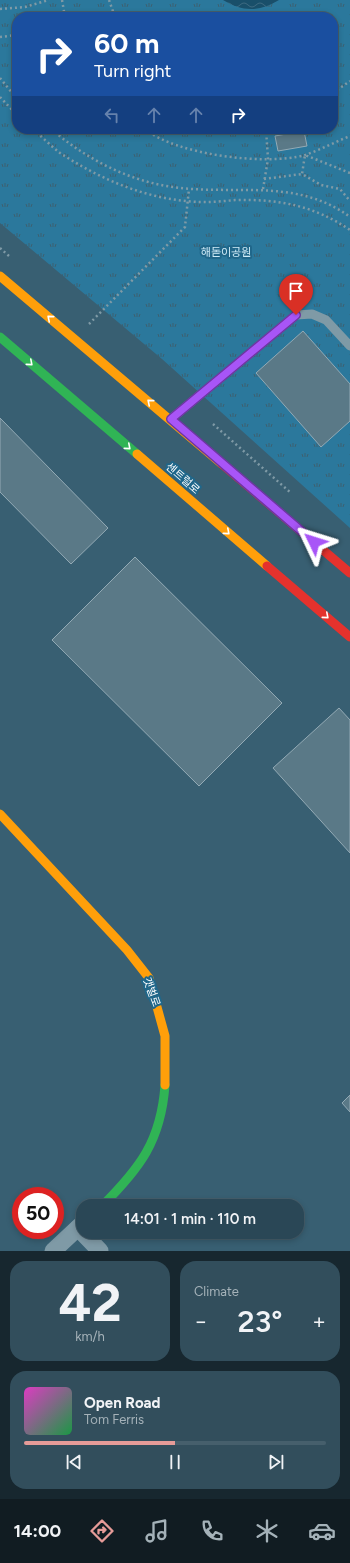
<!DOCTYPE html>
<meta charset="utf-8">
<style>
body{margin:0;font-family:Figtree,"Noto Sans KR",sans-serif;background:#324e5c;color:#f1f3f6;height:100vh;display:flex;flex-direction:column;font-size:15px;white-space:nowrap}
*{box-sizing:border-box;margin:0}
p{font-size:13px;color:#a5b2b9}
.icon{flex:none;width:22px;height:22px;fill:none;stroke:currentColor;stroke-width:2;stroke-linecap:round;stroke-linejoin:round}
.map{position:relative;height:1251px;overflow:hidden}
.drawer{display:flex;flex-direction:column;gap:10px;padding:10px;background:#17272f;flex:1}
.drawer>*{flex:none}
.hud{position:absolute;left:12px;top:12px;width:326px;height:122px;border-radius:16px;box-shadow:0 2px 6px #0003,0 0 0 1px #465f6c;background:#1a4fa0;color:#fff;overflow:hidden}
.speed{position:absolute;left:12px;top:1187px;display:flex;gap:8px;font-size:20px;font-weight:700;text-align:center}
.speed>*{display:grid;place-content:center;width:52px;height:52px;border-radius:50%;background:#2a4756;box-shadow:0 2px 6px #0003,0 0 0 1px #465f6c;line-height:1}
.speed .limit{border:6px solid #d22;background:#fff;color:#111}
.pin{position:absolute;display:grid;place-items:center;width:34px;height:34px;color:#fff;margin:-41px -17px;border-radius:50% 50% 50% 0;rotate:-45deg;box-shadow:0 0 4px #0007}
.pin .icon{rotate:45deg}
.me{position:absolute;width:44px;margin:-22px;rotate:311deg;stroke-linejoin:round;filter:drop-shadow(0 0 3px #0008)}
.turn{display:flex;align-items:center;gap:14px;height:84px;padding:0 16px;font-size:18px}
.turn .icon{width:52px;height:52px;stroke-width:2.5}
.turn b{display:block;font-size:28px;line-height:34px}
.lanes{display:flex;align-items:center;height:38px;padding:0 16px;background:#0003;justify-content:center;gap:20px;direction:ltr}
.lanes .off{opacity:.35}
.big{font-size:30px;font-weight:600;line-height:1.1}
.drawer .widget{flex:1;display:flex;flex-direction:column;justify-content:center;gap:6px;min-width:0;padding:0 14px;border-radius:16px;background:#324e5c}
.drawer .dial{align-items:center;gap:0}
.dial b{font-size:52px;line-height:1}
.song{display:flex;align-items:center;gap:12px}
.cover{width:48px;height:48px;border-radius:6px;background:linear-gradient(135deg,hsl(310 70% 55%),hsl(140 70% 35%))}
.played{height:4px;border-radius:2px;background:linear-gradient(90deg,#e69b98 50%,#465f6c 50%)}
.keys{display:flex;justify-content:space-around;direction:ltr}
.heat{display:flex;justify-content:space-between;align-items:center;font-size:22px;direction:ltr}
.drawer .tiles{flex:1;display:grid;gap:10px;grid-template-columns:1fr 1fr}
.widget:last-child{grid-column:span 2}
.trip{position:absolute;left:76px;top:1199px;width:228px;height:40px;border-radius:16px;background:#2a4756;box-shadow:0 2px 6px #0003,0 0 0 1px #465f6c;font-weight:600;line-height:40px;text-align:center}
.tabs{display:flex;height:64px;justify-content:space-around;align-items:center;background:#111c22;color:#a5b2b9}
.tabs .icon{width:28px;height:28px}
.tabs .on{color:#e69b98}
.tabs b{font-size:18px;color:#f1f3f6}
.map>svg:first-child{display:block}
.park{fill:url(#park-tufts);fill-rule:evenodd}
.water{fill:url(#water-waves)}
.building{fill:#5a7987;stroke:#93aab5}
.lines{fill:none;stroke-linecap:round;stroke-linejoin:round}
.path{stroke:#7f9aa6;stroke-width:2.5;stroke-dasharray:2 3;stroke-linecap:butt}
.lane{stroke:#7f9aa6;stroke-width:9}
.street{stroke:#7f9aa6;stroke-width:17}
.fast{stroke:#30b455;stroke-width:9}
.slow{stroke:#ff9f0a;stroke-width:9}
.jam{stroke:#e5322d;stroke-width:9}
.oneway{stroke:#fff}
.route-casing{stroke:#6d37a1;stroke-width:10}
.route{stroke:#a855f7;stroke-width:7}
.labels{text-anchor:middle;stroke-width:4;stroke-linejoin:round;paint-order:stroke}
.park-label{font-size:11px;fill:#d0ecf8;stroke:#20678a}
.street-label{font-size:11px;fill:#fff;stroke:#20678a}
</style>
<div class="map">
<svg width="350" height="1251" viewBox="0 0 350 1251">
<defs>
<pattern id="park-tufts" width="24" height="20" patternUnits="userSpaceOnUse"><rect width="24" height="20" fill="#2b789c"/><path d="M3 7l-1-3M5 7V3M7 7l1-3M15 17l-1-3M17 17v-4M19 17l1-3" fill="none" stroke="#3d6070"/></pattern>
<pattern id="water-waves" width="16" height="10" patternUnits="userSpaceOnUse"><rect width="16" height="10" fill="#194f6a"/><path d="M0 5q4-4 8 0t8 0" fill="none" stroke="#3c6980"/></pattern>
</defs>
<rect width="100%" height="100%" fill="#385f72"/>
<!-- park -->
<path class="park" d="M0,0H350V528L162,359L0,223ZM17,17H333V129H17Z"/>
<!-- water -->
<path class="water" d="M223,0H279C260,12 242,12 223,0Z"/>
<!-- building -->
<g class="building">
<path d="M304,131L307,146L278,151L275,136Z"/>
<path d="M303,331L350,384V421L321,447L256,373Z"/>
<path d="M0,418L108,528L71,564L0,492Z"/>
<path d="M135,557L282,703L199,786L52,640Z"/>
<path d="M339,708L350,720V853L273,768Z"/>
<path d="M350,1095V1112L342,1103Z"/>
</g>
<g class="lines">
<!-- path -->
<g class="path">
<path d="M62,0L65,17"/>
<path d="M109,0L115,17"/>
<path d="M0,9L25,7L49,0"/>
<path d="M59,17L64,13"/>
<path d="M0,37L17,35"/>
<path d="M0,78L17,99"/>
<path d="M333,93L350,81"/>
<path d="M0,97L17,115"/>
<path d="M33,129C42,137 51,146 60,153C103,181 153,202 205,202C215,202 225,201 235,200C278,199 313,205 350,230"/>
<path d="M51,129C85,158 128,181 173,187C233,196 296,177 350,217"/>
<path d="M145,129C176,155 267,166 305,155C320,150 335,142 350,136"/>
<path d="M350,173L305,155L302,174L321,185L340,189L350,201"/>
<path d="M264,179L302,174"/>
<path d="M263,189L268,159L266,129"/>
<path d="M0,248L9,256"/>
<path d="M89,324L185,227L189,189"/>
<path d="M213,424L291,493"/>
</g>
<!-- lane -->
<path class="lane" d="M171,419L296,315L312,314L326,320L350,346"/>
<!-- street -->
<g class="street">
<path d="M78,1228L100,1251"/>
<path d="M53,1251L83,1223"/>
</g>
<!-- fast -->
<g class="fast">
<path d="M0,337L137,454"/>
<path d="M102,1206C140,1168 161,1141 165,1085"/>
</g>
<!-- slow -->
<g class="slow">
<path d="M0,276L222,464"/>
<path d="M137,454L267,566"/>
<path d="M0,814L127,950L149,978L165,1036V1085"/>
</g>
<!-- jam -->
<g class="jam">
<path d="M222,464L350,573"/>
<path d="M267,566L350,637"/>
</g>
</g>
<!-- one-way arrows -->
<defs><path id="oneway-chevron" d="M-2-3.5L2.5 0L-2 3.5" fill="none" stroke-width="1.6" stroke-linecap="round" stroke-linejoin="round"/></defs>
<g class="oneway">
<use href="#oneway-chevron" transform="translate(50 318) rotate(-140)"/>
<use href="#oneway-chevron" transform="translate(30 363) rotate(41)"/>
<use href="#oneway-chevron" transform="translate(150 402) rotate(-140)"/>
<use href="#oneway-chevron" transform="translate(128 447) rotate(41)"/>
<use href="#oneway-chevron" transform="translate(227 532) rotate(41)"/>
<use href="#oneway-chevron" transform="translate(326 616) rotate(41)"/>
</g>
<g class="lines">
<!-- route casing -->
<g class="route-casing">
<path id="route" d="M296,315L171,419L314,542"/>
</g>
<!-- route -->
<use href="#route" class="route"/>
</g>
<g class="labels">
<!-- park labels -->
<g class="park-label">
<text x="226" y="256">해돋이공원</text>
</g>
<!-- street labels -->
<g class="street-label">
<text transform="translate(183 478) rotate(41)" y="4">센트럴로</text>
<text transform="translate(152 992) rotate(70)" y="4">갯벌로</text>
</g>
</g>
</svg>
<div class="speed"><div class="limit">50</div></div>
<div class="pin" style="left:296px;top:315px;background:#d93025"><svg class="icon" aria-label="arrive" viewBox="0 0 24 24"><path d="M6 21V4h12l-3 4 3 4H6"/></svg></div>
<svg class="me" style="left:314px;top:542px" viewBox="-20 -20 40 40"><path d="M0-17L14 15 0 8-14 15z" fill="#a855f7" stroke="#fff" stroke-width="4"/></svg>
<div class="trip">14:01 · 1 min · 110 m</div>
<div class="hud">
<div class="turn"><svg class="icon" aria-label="right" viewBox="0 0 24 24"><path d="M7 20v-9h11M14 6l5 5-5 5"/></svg><div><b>60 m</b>Turn right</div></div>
<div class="lanes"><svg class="icon off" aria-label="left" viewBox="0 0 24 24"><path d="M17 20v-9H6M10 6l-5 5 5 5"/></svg><svg class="icon off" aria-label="ahead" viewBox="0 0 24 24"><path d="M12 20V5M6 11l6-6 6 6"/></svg><svg class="icon off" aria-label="ahead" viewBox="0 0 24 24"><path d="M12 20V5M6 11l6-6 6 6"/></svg><svg class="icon" aria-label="right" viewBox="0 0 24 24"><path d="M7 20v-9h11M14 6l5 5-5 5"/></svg></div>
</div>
</div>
<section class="drawer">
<div class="tiles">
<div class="widget dial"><b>42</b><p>km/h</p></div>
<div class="widget"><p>Climate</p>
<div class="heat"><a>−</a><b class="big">23°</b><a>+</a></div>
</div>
<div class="widget">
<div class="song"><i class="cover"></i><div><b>Open Road</b><p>Tom Ferris</p></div></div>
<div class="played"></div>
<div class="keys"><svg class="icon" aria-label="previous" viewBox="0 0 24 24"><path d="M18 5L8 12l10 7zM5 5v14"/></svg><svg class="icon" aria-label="pause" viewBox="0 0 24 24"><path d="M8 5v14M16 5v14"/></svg><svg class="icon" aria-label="next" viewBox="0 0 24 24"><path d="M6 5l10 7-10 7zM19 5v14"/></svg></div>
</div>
</div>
</section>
<nav class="tabs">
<b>14:00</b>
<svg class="icon on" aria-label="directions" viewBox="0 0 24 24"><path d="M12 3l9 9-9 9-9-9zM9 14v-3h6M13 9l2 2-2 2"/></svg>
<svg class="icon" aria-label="music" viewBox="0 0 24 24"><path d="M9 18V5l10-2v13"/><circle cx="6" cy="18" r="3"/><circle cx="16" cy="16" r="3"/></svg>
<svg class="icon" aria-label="phone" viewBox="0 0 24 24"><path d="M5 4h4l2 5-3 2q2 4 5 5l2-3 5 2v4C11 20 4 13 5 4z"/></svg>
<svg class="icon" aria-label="climate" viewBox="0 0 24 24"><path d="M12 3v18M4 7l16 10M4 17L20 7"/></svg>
<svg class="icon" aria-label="car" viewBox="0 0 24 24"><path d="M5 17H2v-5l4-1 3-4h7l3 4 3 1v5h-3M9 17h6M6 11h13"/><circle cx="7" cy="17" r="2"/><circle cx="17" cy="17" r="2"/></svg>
</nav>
